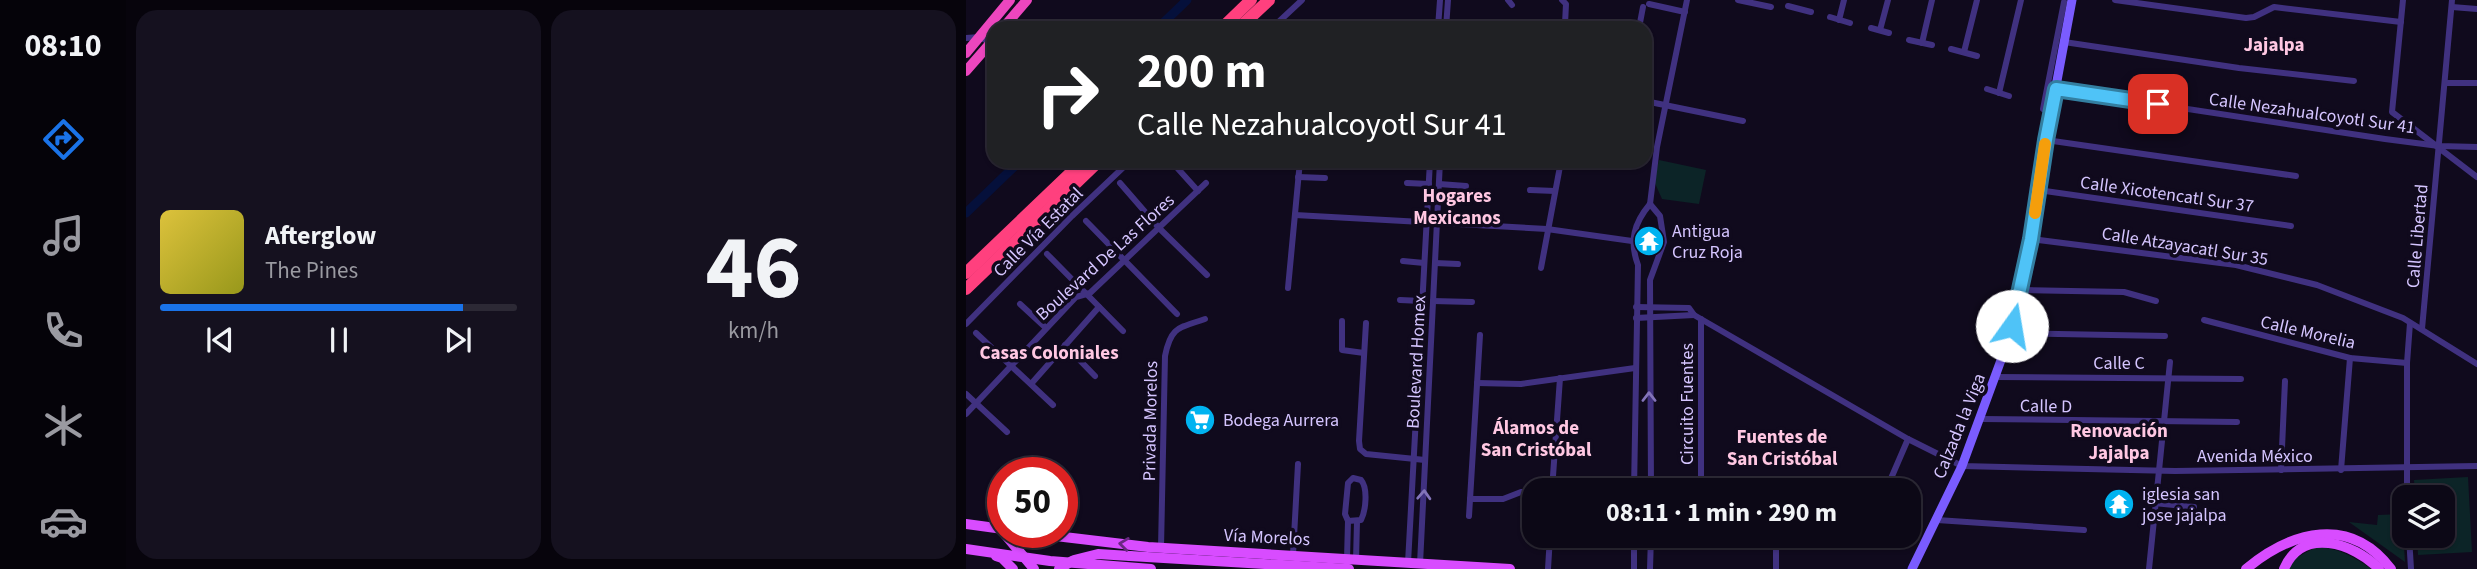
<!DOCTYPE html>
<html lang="es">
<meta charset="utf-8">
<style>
body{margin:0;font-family:"Source Sans 3",sans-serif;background:#15111f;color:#f1f3f6;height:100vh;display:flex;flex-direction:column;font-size:26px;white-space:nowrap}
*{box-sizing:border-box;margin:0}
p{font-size:23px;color:#9a9aa1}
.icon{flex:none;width:38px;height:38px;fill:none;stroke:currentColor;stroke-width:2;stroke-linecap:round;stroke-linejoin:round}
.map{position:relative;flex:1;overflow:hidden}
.drawer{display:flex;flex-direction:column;gap:10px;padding:10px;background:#07040c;width:840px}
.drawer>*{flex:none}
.top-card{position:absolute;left:21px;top:21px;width:665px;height:147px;border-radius:21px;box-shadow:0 2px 5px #0004,0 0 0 2px #2c2935;background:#202124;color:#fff;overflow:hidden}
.buttons{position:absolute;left:1426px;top:485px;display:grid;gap:14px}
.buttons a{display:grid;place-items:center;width:63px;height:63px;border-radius:14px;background:#0c0816;box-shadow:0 2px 5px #0004,0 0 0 2px #2c2935;font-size:35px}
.speed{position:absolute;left:21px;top:457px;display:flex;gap:14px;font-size:35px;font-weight:700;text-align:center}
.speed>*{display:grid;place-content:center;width:91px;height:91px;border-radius:50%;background:#0c0816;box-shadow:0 2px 5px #0004,0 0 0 2px #2c2935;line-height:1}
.speed .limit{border:10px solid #d22;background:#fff;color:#111}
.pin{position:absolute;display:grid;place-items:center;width:60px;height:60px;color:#fff;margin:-30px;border-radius:14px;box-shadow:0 4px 10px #0006}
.me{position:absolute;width:77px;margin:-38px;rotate:13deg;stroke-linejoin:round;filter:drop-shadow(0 0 5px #0008)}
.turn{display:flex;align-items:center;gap:24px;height:147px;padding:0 35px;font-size:32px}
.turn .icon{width:91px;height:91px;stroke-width:2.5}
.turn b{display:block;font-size:49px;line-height:60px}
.drawer .tile{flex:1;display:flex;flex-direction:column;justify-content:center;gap:10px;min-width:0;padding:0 24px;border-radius:21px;background:#15111f}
.drawer .dial{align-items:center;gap:0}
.dial b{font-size:91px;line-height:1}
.song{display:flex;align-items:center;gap:21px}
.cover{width:84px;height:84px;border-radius:10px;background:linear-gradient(135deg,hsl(50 70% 55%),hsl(60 70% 35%))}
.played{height:7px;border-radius:4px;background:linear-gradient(90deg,#1a73e8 85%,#2c2935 85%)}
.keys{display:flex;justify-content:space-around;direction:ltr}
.drawer .tiles{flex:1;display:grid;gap:10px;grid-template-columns:repeat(2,1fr)}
.trip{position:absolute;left:556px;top:478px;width:399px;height:70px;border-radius:21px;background:#0c0816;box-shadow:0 2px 5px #0004,0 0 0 2px #2c2935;font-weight:700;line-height:70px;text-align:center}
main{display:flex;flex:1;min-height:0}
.tabs{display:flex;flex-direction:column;width:126px;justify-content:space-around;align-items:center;background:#050309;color:#9a9aa1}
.tabs .icon{width:49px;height:49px}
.tabs .current{color:#1a73e8}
.tabs b{font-size:32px;color:#f1f3f6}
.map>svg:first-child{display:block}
.green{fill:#0c2427}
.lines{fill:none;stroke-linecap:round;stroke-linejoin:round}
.canal{stroke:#05103b;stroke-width:9}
.minor{stroke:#403180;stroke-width:6}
.secondary{stroke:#7a5cff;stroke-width:9}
.primary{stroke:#d84cff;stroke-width:10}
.trunk{stroke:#ec46be;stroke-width:10}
.motorway{stroke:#ff407e;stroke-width:12}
.primary-bridge{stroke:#d84cff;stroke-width:10}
.oneway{stroke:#8374b9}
.oneway2{stroke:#6a2883}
.route-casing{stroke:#337fa1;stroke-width:18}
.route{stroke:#4fc3f7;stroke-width:12}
.slow{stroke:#f59e0b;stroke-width:12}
.labels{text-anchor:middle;stroke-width:7;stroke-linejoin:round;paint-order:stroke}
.street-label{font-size:18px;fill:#d5c5ff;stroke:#100a1d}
.poi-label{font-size:18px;fill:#d5c5ff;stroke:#100a1d;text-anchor:start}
.neighbourhood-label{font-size:19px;font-weight:bold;fill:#ffc7e2;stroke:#100a1d}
</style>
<main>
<nav class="tabs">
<b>08:10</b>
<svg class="icon current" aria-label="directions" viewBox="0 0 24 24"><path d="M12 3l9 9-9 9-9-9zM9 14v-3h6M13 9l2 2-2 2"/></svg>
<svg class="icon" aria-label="music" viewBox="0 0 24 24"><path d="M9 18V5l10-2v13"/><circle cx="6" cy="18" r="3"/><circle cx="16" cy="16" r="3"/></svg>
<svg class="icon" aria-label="phone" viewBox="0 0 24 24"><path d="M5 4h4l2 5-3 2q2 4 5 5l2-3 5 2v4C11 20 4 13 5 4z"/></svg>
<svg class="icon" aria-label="climate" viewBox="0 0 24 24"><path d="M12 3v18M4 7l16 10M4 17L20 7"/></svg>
<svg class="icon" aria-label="car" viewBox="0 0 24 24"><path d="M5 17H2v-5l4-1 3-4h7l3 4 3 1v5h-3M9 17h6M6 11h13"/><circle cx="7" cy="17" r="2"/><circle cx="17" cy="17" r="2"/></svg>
</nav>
<section class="drawer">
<div class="tiles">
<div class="tile">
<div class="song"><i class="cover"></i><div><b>Afterglow</b><p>The Pines</p></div></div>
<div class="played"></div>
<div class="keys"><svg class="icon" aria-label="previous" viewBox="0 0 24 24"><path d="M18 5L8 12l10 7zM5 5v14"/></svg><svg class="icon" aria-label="pause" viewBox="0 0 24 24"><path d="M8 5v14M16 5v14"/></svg><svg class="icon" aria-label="next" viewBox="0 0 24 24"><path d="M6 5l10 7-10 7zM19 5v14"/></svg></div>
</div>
<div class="tile dial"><b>46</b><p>km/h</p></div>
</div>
</section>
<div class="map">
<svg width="1511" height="569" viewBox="0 0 1511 569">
<rect width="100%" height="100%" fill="#100a1d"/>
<!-- green -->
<g class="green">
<path d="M693,160L740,170L733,204L696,199L688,181Z"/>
<path d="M1502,477L1506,552L1452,555L1451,536H1477V497H1449L1448,480Z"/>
<path d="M1436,514L1439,562L1383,522L1411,525L1412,515Z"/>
<path d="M1350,547C1370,547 1389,557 1405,569H1322L1328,559Z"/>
</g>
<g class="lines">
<!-- canal -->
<g class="canal">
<path d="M192,28L221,0"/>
<path d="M0,213L54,161"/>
</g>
<!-- minor -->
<g class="minor">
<path d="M542,0L546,5"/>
<path d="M596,0L600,4L599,24"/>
<path d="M772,0L805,7"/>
<path d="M1149,0L1280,18L1288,17L1308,7L1435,22"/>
<path d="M1437,0L1426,112L1511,177"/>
<path d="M683,4L719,12"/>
<path d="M822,6L845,12"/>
<path d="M1486,7L1511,9"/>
<path d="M864,17L884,23"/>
<path d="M873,20L878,0"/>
<path d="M306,28L336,0"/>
<path d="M472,28L474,0"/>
<path d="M480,28L482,0"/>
<path d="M673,28L677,7"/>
<path d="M905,28L923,33"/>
<path d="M914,30L922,0"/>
<path d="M0,38L14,37L25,43"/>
<path d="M943,40L966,45"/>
<path d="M1098,42L1273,68L1388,81"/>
<path d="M956,43L966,0"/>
<path d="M985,49L1011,56"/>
<path d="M998,52L1011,0"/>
<path d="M1479,83H1511"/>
<path d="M1021,89L1043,96"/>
<path d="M1090,89L1419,139L1473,146L1511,147"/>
<path d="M1033,93L1055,0"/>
<path d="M679,101L777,121"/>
<path d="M1085,113L1077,109L1098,2"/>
<path d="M1080,140L1330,176"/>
<path d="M205,161L232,191"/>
<path d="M332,177L359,178"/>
<path d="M154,183L193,228L241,275"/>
<path d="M441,183L463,184"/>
<path d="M473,184L500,186"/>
<path d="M564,190L589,191"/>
<path d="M1072,190L1325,226"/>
<path d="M684,204L694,216L698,242L684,280L685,490"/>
<path d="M684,204L691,147L721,0"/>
<path d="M329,215L581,229L666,241"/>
<path d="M120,221L211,314"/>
<path d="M1065,239L1270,265L1351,285L1437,318L1511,364"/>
<path d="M81,254L157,331"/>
<path d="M437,261L458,263"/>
<path d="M469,263L492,264"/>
<path d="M575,268L595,161"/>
<path d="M322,288L334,161"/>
<path d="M1055,290L1158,292L1190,301"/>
<path d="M434,300L456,301"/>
<path d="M467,301L506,302"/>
<path d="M54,304L80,328"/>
<path d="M670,307L723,308L728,315L942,439L996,466L1209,471L1511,466"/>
<path d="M670,318L728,315"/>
<path d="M1238,320L1384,358L1441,363"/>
<path d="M376,321V350L398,353"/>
<path d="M400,323L393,441L394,449L400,454L459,460"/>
<path d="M0,324L106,216L164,161"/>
<path d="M1456,329L1486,0"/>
<path d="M10,333L87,405"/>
<path d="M1045,333L1199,336"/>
<path d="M99,345L129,376"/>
<path d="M1030,377L1275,379"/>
<path d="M511,383L555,384L669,368"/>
<path d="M65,384L133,307"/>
<path d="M0,394L41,432"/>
<path d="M0,414L110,297L124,293L240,183"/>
<path d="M1015,419L1271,422"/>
<path d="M1315,470L1319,381"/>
<path d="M1375,470L1384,358"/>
<path d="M387,478L395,480C402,488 400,510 395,520L382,521L379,514L382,483Z"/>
<path d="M586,490L594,378"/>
<path d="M668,490L672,265C663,241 668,223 684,204"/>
<path d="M735,490V319"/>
<path d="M920,490L942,439"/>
<path d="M1441,497V363L1444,323"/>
<path d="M504,499H537L555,492L569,493"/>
<path d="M1188,503L1228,507"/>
<path d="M503,516L514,335"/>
<path d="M971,520L1118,530"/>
<path d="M1443,536L1445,569"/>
<path d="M195,548L199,356C205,326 213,328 239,319"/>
<path d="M327,555L332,464"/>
<path d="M381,559L382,521"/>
<path d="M390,560L391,522"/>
<path d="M442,563L464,161"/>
<path d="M454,564L474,161"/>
<path d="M582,569L584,536"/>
<path d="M668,569V536"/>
<path d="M684,569L685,536"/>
<path d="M810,569V536"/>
<path d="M1183,569L1204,362"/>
</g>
<!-- secondary -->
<path class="secondary" d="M946,569L996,466L1045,333L1065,239L1080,140L1106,0"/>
<!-- primary -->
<g class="primary">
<path d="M0,524L37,529"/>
<path d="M37,532L68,569"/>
<path d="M56,532L182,547L544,569"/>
<path d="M0,549L84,561L185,569"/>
<path d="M30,556L36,558L47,569"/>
<path d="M108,560L132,554L164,556"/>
<path d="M1280,569C1326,531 1384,515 1425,569"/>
<path d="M1318,569C1336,526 1388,543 1413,569"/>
</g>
<!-- trunk -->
<g class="trunk">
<path d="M37,28L61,0"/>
<path d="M0,53L44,0"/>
<path d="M0,71L28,39"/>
</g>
<!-- motorway -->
<g class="motorway">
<path d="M256,28L285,0"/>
<path d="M273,28L303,0"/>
<path d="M0,273L117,161"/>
<path d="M0,289L133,161"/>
</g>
<!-- primary-bridge -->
<g class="primary-bridge">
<path d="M164,556L383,569"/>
<path d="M93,569L106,561"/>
</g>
</g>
<!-- one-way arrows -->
<defs><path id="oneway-chevron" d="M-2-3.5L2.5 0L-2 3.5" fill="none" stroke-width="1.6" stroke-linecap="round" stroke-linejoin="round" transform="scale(1.75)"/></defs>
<g class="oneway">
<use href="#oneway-chevron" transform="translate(683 397) rotate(-90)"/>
<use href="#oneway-chevron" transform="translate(458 495) rotate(-87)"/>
</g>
<use class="oneway2" href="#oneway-chevron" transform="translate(158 544) rotate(-173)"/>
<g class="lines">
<!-- route casing -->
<g class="route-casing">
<path id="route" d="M1046,326L1065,239L1080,140L1090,89L1192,104"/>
</g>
<!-- route -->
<use href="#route" class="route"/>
<!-- slow -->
<path class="slow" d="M1069,213L1079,144"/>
</g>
<!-- icons -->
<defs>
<g id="temple-disc" transform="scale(1.575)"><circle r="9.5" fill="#00b3f0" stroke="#100a1d"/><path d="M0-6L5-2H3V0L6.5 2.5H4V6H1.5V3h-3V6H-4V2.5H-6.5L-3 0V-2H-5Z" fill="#fff"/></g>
<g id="supermarket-disc" transform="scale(1.575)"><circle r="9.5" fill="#00b3f0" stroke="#100a1d"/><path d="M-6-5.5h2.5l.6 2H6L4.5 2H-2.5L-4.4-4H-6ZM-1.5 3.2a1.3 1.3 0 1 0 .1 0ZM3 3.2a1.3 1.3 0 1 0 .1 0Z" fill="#fff"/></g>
</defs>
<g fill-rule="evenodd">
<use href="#temple-disc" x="683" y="241"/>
<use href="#supermarket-disc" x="234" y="420"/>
<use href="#temple-disc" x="1153" y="504"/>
</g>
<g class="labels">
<!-- street labels -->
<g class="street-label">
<text transform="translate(1346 113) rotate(8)" y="6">Calle Nezahualcoyotl Sur 41</text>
<text transform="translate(1201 194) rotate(8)" y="6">Calle Xicotencatl Sur 37</text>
<text transform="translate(72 232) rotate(-45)" y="6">Calle Vía Estatal</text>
<text transform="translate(1451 236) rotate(-85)" y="6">Calle Libertad</text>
<text transform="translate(1219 246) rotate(9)" y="6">Calle Atzayacatl Sur 35</text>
<text transform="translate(139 257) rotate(-42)" y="6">Boulevard De Las Flores</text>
<text transform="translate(1342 332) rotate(13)" y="6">Calle Morelia</text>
<text transform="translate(450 362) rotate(-87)" y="6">Boulevard Homex</text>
<text x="1153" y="369">Calle C</text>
<text transform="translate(721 404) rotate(-90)" y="6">Circuito Fuentes</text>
<text transform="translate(1080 406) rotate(1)" y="6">Calle D</text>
<text transform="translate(184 421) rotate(-89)" y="6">Privada Morelos</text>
<text transform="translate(993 426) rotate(-68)" y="6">Calzada la Viga</text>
<text x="1289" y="462">Avenida México</text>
<text transform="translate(301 537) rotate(3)" y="6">Vía Morelos</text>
</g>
<!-- poi labels -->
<g class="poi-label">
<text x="706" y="237">Antigua<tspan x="706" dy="21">Cruz Roja</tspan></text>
<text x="257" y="426">Bodega Aurrera</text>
<text x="1176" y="500">iglesia san<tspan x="1176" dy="21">jose jajalpa</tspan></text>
</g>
<!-- neighbourhood labels -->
<g class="neighbourhood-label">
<text x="1308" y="51">Jajalpa</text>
<text x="491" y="202">Hogares<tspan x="491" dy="22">Mexicanos</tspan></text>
<text x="83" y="359">Casas Coloniales</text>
<text x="570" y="434">Álamos de<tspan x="570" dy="22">San Cristóbal</tspan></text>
<text x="1153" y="437">Renovación<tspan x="1153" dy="22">Jajalpa</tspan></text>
<text x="816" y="443">Fuentes de<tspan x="816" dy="22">San Cristóbal</tspan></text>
</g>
</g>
</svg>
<div class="buttons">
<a><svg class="icon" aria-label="layers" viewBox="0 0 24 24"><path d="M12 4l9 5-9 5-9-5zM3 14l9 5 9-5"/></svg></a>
</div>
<div class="speed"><div class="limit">50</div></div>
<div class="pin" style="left:1192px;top:104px;background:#d93025"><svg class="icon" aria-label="arrive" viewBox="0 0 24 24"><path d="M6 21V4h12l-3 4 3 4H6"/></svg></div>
<svg class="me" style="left:1046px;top:326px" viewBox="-20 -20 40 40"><circle r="19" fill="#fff"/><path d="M0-13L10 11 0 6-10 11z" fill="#4fc3f7"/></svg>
<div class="trip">08:11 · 1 min · 290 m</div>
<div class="top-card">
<div class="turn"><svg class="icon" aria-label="right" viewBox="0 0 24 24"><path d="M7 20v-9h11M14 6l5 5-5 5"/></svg><div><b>200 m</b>Calle Nezahualcoyotl Sur 41</div></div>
</div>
</div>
</main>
